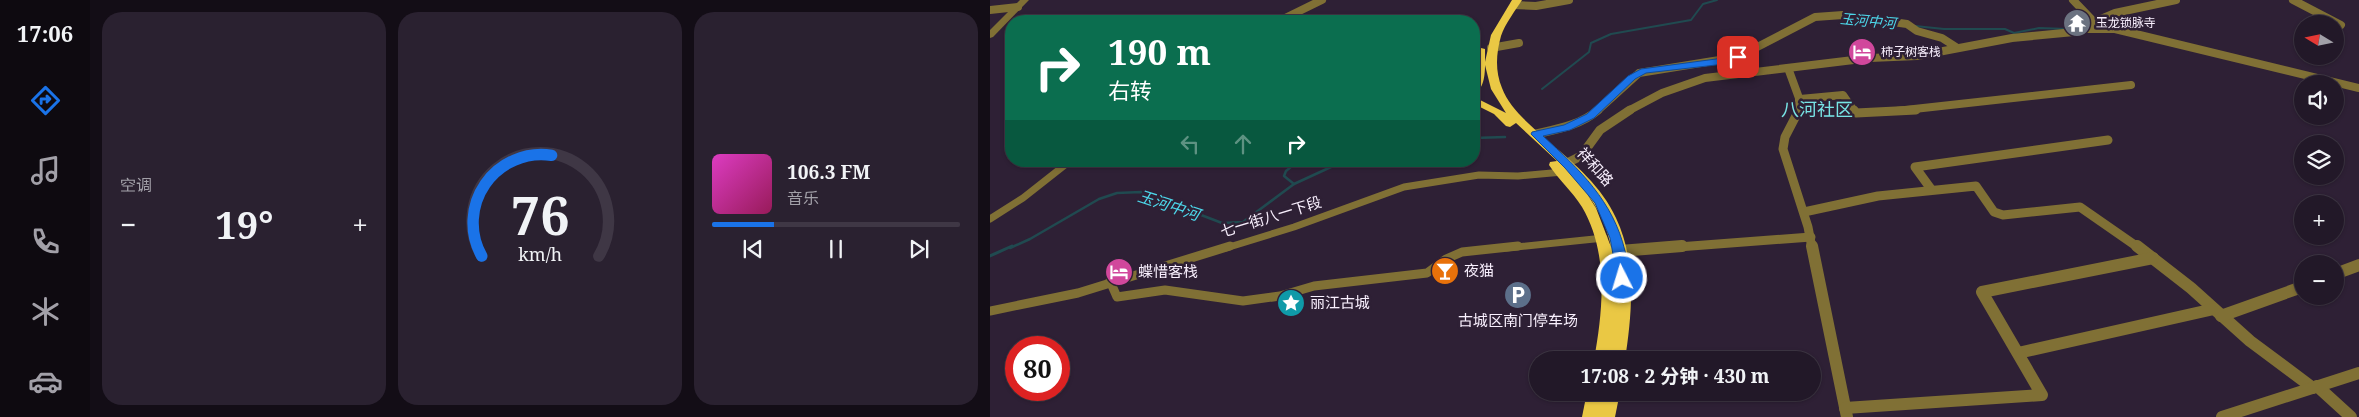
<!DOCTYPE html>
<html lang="zh">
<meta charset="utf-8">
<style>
body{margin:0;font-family:"Noto Serif","Noto Sans SC",serif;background:#2a2130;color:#f1f3f6;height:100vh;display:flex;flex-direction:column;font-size:19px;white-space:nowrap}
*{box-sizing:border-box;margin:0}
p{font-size:16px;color:#a2a0a8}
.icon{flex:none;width:28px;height:28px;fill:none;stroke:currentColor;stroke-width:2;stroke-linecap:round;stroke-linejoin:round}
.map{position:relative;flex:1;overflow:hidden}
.panel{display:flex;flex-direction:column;gap:12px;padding:12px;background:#130d16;width:900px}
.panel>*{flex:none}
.top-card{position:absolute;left:15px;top:15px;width:475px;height:152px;border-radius:20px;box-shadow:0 1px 4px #0004,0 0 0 1px #3f3745;background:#0b6e4f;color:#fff;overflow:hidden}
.needle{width:32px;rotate:280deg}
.tools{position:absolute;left:1304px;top:15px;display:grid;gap:10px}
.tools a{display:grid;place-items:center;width:50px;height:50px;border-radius:50%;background:#221828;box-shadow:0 1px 4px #0004,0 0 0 1px #3f3745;font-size:25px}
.speed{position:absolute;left:15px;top:336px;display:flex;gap:10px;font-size:25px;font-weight:700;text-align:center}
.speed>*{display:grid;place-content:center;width:65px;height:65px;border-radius:50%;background:#221828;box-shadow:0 1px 4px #0004,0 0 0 1px #3f3745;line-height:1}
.speed .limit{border:8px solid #d22;background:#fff;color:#111}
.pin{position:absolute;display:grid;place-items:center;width:42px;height:42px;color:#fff;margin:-21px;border-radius:10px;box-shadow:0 2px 8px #0006}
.me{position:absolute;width:55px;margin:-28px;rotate:355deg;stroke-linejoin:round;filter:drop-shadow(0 0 4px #0008)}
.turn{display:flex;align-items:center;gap:18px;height:105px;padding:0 20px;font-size:22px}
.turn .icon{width:65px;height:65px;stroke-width:2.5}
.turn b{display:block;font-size:35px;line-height:42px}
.lanes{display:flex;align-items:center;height:48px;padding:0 20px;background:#0003;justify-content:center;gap:25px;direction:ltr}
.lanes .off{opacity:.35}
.big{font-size:38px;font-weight:700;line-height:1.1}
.panel .tile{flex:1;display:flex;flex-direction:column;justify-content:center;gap:8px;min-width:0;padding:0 18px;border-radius:20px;background:#2a2130}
.panel .dial{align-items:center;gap:0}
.dial svg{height:130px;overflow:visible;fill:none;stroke:#3f3745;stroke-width:7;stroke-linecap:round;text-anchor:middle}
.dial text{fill:#f1f3f6;stroke:none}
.song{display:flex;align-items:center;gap:15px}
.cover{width:60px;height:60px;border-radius:8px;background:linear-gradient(135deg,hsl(310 70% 55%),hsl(330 70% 35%))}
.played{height:5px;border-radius:2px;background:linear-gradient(90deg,#1a73e8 25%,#3f3745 25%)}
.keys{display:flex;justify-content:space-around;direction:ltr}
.heat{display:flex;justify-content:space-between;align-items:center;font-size:28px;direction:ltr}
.panel .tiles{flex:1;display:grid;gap:12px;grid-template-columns:repeat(3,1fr)}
.trip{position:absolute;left:539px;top:351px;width:292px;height:50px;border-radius:25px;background:#221828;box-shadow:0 1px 4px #0004,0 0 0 1px #3f3745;font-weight:700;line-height:50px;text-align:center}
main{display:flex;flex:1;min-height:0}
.tab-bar{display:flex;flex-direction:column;width:90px;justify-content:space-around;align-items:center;background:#0e0a10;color:#a2a0a8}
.tab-bar .icon{width:35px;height:35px}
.tab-bar .current{color:#1a73e8}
.tab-bar b{font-size:22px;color:#f1f3f6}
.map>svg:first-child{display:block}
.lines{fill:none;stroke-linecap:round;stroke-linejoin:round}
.stream-far2{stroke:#204a50;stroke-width:2}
.stream-far1{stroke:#204a50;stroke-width:2.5}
.stream{stroke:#204a50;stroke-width:3}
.pedestrian-far1{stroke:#807035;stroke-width:7}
.pedestrian{stroke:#807035;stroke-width:9}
.minor-far2{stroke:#807035;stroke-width:8}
.minor-far1{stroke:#807035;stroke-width:9}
.minor{stroke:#807035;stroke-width:12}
.tertiary{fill:#807035;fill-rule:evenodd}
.trunk{fill:#eac844;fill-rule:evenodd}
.route{fill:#1a73e8;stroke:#114b97}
.labels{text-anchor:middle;stroke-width:5;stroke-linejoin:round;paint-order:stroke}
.far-poi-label{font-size:12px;fill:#f9f0fe;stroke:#2e2035;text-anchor:start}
.far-water-label{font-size:14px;font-style:italic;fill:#4dd7ea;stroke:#2e2035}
.street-label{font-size:15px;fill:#f9f0fe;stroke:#2e2035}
.poi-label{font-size:15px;fill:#f9f0fe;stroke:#2e2035;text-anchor:start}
.water-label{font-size:16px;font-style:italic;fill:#4dd7ea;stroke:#2e2035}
.quarter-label{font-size:18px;fill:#78e4e5;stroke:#2e2035}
</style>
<main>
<nav class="tab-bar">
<b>17:06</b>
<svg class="icon current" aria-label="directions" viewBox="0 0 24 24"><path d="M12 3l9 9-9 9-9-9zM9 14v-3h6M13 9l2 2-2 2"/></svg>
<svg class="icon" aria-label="music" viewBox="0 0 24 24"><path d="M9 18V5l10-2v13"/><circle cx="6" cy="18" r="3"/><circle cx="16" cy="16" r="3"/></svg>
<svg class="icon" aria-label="phone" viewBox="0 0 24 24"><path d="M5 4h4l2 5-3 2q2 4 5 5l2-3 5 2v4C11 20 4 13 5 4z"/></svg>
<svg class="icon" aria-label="climate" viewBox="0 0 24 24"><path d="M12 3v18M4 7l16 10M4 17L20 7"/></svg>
<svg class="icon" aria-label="car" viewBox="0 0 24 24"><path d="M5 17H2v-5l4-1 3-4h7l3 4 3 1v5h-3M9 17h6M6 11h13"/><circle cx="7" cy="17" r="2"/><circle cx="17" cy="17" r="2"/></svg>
</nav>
<section class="panel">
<div class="tiles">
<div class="tile"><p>空调</p>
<div class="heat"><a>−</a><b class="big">19°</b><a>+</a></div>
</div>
<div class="tile dial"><svg viewBox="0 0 100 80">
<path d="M14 69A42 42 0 1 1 86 69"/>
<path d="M14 69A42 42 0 0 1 57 7" stroke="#1a73e8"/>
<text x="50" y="56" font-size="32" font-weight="700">76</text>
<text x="50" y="72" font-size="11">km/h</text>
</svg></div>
<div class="tile">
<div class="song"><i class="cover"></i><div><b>106.3 FM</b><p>音乐</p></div></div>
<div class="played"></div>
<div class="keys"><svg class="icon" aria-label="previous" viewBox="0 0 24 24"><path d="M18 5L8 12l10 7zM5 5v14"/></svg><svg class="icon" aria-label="pause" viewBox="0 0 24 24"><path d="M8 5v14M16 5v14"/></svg><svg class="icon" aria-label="next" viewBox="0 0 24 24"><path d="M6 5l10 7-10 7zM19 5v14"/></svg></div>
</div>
</div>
</section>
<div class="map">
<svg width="1369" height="417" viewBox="0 0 1369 417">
<rect width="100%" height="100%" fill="#2e2035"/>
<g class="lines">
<!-- stream-far2 -->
<g class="stream-far2">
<path d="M925,26L954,29H1015L1024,33L1049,28L1077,29"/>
<path d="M552,89L599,52L601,43L621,34L701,20L713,4L727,0"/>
</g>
<!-- stream-far1 -->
<g class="stream-far1">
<path d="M484,138L515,137"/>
<path d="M304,184L294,176L296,171L308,161"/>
<path d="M20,248L40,239L109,199L127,193L151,192L232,223L253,222L304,184L354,161"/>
</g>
<!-- stream -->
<path class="stream" d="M0,256L22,246"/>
<!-- pedestrian-far1 -->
<g class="pedestrian-far1">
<path d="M0,219L33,198L80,161"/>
<path d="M236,248L304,227L414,187L489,175L528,176L573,172"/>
<path d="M516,248L614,238"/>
</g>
<!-- pedestrian -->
<g class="pedestrian">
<path d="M120,281L127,297L175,290L253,301L290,296L324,286L437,273L456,259L472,252L528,246"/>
<path d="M0,311L88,293L240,246"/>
</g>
<!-- minor-far2 -->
<g class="minor-far2">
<path d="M1083,0L1107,25"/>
<path d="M1303,0L1351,25"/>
<path d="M524,5L546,6L579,0"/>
<path d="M0,10L28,7"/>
<path d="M289,21L332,0"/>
<path d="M1104,22L1125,13L1186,0"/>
<path d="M501,48L529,43"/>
<path d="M798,68L809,98V111"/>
<path d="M810,99L853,95L864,111"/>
<path d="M607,111L649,73L748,57L825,17L853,15L917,24L927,31L952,38L966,47"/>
<path d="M638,111L672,93L715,78L880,58L927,56L1022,38L1084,32L1089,29H1125L1369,88"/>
<path d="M906,111L1141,85"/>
</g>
<!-- minor-far1 -->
<g class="minor-far1">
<path d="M809,110L795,137L793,149L818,227L822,248"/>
<path d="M864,110L866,113L926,110"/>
<path d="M546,134C568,129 591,125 608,110"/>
<path d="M577,163L591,156L610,130L640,110"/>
<path d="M941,189L925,167L1118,140"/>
<path d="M814,212L888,196L986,186L1004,212L1013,215L1090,207L1149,248"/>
<path d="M675,248L821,237"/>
</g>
<!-- minor -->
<g class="minor">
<path d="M822,246L857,417"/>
<path d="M1147,246L1201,288L1260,341L1323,388"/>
<path d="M630,251L692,246"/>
<path d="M1345,274L1369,265"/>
<path d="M1231,316L1312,287"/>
<path d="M1028,353L1224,309"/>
<path d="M1327,386L1361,417"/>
<path d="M855,408L1052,395L992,292L1163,258"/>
<path d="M1232,417L1369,373"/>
</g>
<!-- tertiary -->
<path class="tertiary" d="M30,0H39L3,37L0,38V30Z"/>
<!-- trunk -->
<g class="trunk">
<path d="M522,0H532C525,11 515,24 511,36C506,54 505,71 512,88C520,110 543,127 559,142C585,164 612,187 626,218C647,262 642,314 635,360H604C613,310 619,253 592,207C582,191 569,180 559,165L560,162L567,161L526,123L520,127L516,126L504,114L484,104V97L516,113L501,89L495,65C495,74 494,90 484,93L486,51L491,48L495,49V62L501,35ZM597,194C609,209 617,227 621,247L606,208Z"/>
<path d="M597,392H630L625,417H592Z"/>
</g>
</g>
<!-- route -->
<path class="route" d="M748,54L751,55V58L726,65L656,73L645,79L604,118L580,130L553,136C590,170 623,201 635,251C638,260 641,273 637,281H628L620,238L605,203L575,168L541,134L542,132L574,125L597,114L638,76L651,69L726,59Z"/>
<!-- icons -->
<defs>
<g id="temple-disc" transform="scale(1.4375)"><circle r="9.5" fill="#6b7280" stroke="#2e2035"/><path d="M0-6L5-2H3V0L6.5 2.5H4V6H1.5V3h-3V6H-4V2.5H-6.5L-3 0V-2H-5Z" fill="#fff"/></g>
<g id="hotel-disc" transform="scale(1.4375)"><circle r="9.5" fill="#d1479c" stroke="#2e2035"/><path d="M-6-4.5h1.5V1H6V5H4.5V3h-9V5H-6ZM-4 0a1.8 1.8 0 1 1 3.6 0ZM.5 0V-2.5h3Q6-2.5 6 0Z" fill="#fff"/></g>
<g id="bar-disc" transform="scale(1.4375)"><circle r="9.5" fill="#e8710a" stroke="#2e2035"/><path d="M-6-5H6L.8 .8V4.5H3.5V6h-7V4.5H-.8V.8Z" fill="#fff"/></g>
<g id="parking-disc" transform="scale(1.4375)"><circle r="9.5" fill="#5c6f8a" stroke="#2e2035"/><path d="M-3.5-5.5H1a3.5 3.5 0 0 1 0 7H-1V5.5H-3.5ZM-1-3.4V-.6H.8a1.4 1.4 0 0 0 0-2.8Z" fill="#fff"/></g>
<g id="sight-disc" transform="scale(1.4375)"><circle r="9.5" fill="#0f9aa8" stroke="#2e2035"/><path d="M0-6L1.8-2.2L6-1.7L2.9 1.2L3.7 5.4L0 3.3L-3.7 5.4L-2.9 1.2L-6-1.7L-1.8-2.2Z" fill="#fff"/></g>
</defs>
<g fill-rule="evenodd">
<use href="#temple-disc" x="1087" y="23"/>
<use href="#hotel-disc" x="872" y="52"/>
<use href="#bar-disc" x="455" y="271"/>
<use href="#hotel-disc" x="129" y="272"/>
<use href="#parking-disc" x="528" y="295"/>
<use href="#sight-disc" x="301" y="303"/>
</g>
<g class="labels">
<!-- far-poi labels -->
<g class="far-poi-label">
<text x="1106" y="27">玉龙锁脉寺</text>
<text x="891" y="56">柿子树客栈</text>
</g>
<!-- far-water labels -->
<g class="far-water-label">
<text transform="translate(878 21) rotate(5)" y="5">玉河中河</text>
</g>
<!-- street labels -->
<g class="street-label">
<text transform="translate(605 167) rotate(48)" y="5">祥和路</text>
<text transform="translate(281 217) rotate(-17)" y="5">七一街八一下段</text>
</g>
<!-- poi labels -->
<g class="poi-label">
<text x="474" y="276">夜猫</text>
<text x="148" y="277">蝶惜客栈</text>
<text x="320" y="308">丽江古城</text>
<text x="528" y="326" text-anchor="middle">古城区南门停车场</text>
</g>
<!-- water labels -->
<g class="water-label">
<text transform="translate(179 205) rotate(18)" y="6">玉河中河</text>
</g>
<!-- quarter labels -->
<g class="quarter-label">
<text x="827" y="116">八河社区</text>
</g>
</g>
</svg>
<div class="tools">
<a><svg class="needle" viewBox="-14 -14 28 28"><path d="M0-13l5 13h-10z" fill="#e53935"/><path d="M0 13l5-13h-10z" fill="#a2a0a8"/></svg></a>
<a><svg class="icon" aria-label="sound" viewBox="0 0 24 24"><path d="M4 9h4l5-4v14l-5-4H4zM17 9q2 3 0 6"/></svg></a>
<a><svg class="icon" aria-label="layers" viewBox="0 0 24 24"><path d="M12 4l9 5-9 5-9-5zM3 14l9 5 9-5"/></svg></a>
<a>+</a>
<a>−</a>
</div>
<div class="speed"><div class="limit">80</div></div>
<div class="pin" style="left:748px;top:57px;background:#d93025"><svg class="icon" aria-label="arrive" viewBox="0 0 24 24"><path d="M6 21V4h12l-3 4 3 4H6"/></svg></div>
<svg class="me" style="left:632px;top:278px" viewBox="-20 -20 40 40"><circle r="17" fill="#1a73e8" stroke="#fff" stroke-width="3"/><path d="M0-11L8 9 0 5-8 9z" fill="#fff"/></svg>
<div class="trip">17:08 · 2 分钟 · 430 m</div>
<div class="top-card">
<div class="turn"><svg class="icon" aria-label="right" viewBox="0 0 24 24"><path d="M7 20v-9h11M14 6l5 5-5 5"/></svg><div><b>190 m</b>右转</div></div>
<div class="lanes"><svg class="icon off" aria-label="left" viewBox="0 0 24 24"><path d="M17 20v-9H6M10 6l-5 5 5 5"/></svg><svg class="icon off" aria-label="ahead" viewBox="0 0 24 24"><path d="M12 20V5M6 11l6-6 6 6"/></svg><svg class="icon" aria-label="right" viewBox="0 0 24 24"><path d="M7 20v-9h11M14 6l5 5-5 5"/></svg></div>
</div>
</div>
</main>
